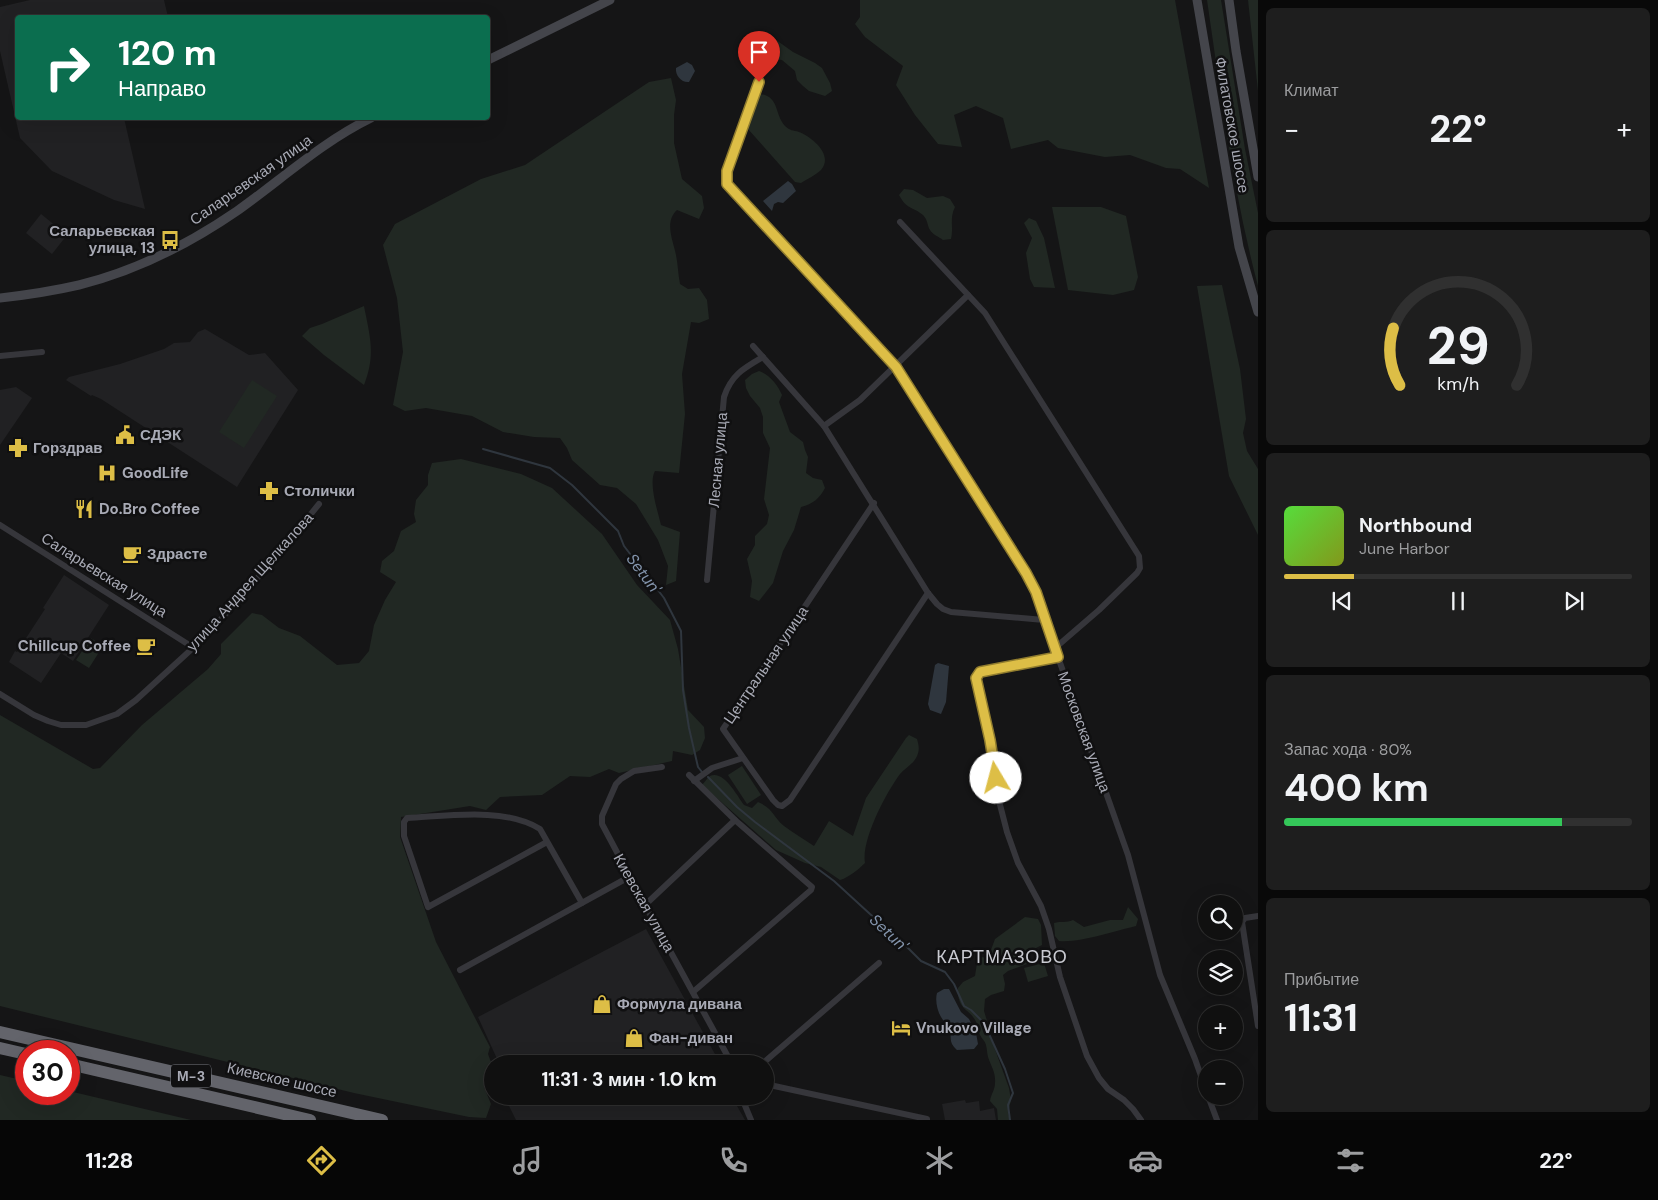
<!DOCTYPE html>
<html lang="ru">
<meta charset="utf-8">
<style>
body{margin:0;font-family:"DM Sans",sans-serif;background:#1e1e1e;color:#f1f3f6;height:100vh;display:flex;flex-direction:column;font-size:19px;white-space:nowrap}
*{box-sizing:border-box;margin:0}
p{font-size:16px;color:#9c9d9f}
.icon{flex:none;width:28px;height:28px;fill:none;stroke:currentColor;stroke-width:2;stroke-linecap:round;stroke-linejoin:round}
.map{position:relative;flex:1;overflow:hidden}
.sheet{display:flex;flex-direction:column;gap:8px;padding:8px;background:#090909;width:400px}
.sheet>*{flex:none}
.hud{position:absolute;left:15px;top:15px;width:475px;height:105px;border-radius:5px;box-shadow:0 5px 20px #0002,0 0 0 1px #303030;background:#0b6e4f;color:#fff;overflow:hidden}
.fabs{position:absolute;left:1198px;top:895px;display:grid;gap:10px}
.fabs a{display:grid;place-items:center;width:45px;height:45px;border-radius:50%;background:#101010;box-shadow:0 5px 20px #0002,0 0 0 1px #303030;font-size:25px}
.speed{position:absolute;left:15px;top:1040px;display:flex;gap:10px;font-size:25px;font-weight:700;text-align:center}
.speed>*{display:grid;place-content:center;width:65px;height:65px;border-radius:50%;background:#101010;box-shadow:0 5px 20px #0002,0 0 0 1px #303030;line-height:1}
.speed .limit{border:8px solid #d22;background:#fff;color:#111}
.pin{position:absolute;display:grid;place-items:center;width:42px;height:42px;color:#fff;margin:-51px -21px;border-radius:50% 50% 50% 0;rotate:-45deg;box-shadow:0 0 5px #0007}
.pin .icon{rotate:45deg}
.me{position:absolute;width:55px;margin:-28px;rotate:352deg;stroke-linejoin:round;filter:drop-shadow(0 0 4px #0008)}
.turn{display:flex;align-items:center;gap:18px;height:105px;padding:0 20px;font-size:22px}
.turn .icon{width:65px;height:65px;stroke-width:2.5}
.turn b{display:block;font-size:35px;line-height:42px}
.big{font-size:38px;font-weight:700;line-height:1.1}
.sheet .tile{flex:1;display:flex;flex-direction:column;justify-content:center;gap:8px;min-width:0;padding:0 18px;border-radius:8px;background:#1e1e1e}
.sheet .dial{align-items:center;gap:0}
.dial svg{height:130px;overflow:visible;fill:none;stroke:#303030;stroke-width:7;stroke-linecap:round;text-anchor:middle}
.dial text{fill:#f1f3f6;stroke:none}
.song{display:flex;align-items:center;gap:15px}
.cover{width:60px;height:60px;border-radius:8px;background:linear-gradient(135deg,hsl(110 70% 55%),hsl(70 70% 35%))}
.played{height:5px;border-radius:2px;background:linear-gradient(90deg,#ddbe46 20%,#303030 20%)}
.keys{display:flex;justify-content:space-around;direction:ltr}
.heat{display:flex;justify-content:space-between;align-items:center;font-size:28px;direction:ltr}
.charge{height:8px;border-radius:4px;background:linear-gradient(90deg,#34c759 80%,#303030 0)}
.trip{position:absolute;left:484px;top:1055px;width:290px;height:50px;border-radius:25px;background:#101010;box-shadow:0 5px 20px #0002,0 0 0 1px #303030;font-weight:700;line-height:50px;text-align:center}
.tab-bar{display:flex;height:80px;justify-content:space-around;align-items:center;background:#060606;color:#9c9d9f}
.tab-bar .icon{width:35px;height:35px}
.tab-bar .current{color:#ddbe46}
.tab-bar b{font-size:22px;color:#f1f3f6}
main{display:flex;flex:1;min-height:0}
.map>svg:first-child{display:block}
.built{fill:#212123}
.green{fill:#212823}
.water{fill:#2f363e}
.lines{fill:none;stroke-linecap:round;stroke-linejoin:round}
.stream{stroke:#2f363e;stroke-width:2}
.street{stroke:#36363b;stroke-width:6}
.secondary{stroke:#44454b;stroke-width:9}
.highway{stroke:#63646b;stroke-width:12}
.route-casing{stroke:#907c2e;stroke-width:12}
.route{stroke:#ddbe46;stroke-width:9}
.labels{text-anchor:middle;stroke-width:5;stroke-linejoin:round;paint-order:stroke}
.shield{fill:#101011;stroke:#7a7c84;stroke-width:1}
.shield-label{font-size:14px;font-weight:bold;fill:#a8aab5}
.street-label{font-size:15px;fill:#a8aab5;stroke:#101011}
.poi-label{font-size:15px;font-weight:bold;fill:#a8aab5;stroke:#101011;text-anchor:start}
.water-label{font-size:16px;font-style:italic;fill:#8394ac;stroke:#101011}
.quarter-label{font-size:18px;letter-spacing:1px;fill:#c9cad1;stroke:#101011}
</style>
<main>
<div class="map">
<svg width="1258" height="1120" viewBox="0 0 1258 1120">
<rect width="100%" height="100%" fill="#151516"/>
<!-- built -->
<g class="built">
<path d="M30,0H164L168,17L18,18V118H124L145,209L114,200L52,171L20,138L0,51V7Z"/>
<path d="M41,214L67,235L52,254L26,233Z"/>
<path d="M205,329L249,355L265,353L298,390L237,487L101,399L92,395L91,396L66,380L69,377L120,364L164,349L174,343L190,342L198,332Z"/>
<path d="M16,387L32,398L0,445V390Z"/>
<path d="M64,575L109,605L73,661L61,653L41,683L9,662L15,651L17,652L45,609L43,608Z"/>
<path d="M646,929L716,1056V1064H498V1061L478,1017Z"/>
<path d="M504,1096H722L723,1099L734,1097L737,1106L745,1120H516Z"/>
<path d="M965,1100L966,1103L979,1101L980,1111L994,1108L996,1120H945L942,1104Z"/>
</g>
<!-- green -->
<g class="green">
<path d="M860,0H1175L1209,188L1180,169L1166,168L1130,155L1105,157L1058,148L1048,140L1011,149L1003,118L976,106L954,115L962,147L938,144L915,115L896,85L903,66L865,37L855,24L860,17Z"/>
<path d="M1207,0H1221L1245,149L1258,213V286C1233,192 1221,95 1207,0Z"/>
<path d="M1248,0H1258V91Z"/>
<path d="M765,32L793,52L815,63L822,68L830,83L832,91L825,96L809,91L803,86L797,80L795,71L782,60L765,58L757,42V34Z"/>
<path d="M671,78L676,100L674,115V143L682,179L702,196L704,208L699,219L677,210C664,222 673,240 676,255C678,265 678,274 680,284L688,289L699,288L707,300L709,319L699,323L691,322L682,374L685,414L679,473L655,471C648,483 658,512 661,525L680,532L676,581L666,585L668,566L658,540L636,504L617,488L600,485L572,460L567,448L560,438L534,437L503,432L472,416L426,408L405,411L393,405L403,352L397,298L383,245L395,224L481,179L525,165L649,82Z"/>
<path d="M760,94C780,97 774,114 785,126C790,131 793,130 799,132C812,137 834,155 821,170C816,175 807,179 801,183L795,182L748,129V122Z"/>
<path d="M904,189L913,190L927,198L943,196L950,199L955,207C949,219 954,227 951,239L943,240C939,237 932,234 930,230C927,225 928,220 923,215C912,206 907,210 899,195Z"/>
<path d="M1052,207H1101L1126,216L1138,277L1134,290L1113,295L1068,290Z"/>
<path d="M1029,218L1036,221L1044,238L1055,288L1034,287L1030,279L1026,253L1032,238L1024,223Z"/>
<path d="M1222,285L1240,369L1246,419L1243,433L1247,451L1258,469V535L1229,476L1197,286Z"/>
<path d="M364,306C370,337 376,355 364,385L324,355L302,336L310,328L322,324Z"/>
<path d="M759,371C769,374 778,385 782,395L779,402L790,432L803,442L805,450L808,457L806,473L813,478L822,480L825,488C820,498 813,504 801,507L794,530L783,551L773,583L759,601L750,597L752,581L747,559L755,545V536L767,524L769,515L764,499L770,448L763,433V417L760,408L750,396L746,388L745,380L752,374Z"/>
<path d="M252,380L277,396L244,448L219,432Z"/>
<path d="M461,459L521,474L552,488L602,534L637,585L670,620L678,649L688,710L704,727L705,738L700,750L692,755L673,751L672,761L619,773L609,769L590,777L570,776L542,795L500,797L486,810L470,806L401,817L400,837L436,942L490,1047L488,1054L492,1065V1082L484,1087L491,1104L486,1118L469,1117L354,1093L0,1006V715L93,769L100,768L142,725L208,669L221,654V644L252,613L262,615L279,628L300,636L337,665L359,663L369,651L374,625L385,600L396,582L380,572L382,561L394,551L401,531L416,522L414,514L416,500L428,485V475L432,463Z"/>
<path d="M91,638L103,646L89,668L76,660Z"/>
<path d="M909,735L917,739C919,746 920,751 916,758C912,765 905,768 900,774C886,793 861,840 865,863C859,869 848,878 840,880L821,867L805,863L776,850L702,785C705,782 707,778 710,776C724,770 737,796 744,805L752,808L758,802C774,809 773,817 784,826C793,833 804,839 814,846L829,821L853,836L866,798L906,738Z"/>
<path d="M742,766L761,795L747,804L728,775Z"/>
<path d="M1128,907L1138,919L1136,926C1115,931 1080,943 1059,941L1055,936L1054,923C1061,921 1066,923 1073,920L1084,927L1110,920H1123Z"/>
<path d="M1025,917L1038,919L1041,925L1042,945L1030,951V958L1027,964L1008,971L1003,975L1005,984L1004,991L991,995L985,999L984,1011L988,1024V1030L1009,1088L1011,1100L1008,1113L1010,1120H998L997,1109L990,1101C991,1094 995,1090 995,1083C996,1073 991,1066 988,1057C987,1053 987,1049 986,1045C985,1041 982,1039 980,1035C978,1032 978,1028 977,1024C971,1008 957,1012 958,988L963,982L975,976L977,963L981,957L988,958L995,939Z"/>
<path d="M1044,963L1048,976L1028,982L1024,968Z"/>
<path d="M0,1075L26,1081V1094H69V1091L191,1120H0Z"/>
</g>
<!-- water -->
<g class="water">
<path d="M687,62L692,65L695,71L689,82C682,83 675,76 676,68Z"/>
<path d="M788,181L792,184L796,191L783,203L778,202L774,204L772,211L763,201Z"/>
<path d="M938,663L949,666L946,702L941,714L930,710L928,704L935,665Z"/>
<path d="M944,989H949L961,1012L969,1019L976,1033L978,1044L974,1049L957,1050C947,1041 953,1036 949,1027C947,1023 943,1021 941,1017C937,1010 935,1000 937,993Z"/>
</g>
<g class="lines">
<!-- stream -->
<g class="stream">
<path d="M483,449L550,468L572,485L618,531L624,546L664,598L681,631L683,690L689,728L698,767L702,772"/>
<path d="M708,777L737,807L755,822L834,881L870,914L895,935L921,961L945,972L954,984L964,1006L971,1010L984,1023L1005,1069L1013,1093L1008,1105L1010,1120"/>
</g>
<!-- street -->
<g class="street">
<path d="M759,82L727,171V184L896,367L1026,573L1035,592L1128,855L1160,975L1195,1059L1206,1090"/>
<path d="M900,222L985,313L1139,556L1140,568L1137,573L1099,610L1055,648"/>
<path d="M753,346L824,426L928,593L937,604L943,609L951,612L1044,620"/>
<path d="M0,356L42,352"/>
<path d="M824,426L860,400L968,295"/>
<path d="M874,503L723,729L773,800L778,805L782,806L790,800L928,593"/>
<path d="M0,525L194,648"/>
<path d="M707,580L724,397C731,375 744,368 763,357"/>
<path d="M1058,657L980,672L976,678L977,682L990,740L997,793L1007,832L1018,863L1041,906L1049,929L1060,977L1087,1056L1099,1078L1108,1089L1124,1100L1133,1109L1141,1120"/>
<path d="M0,694L34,715L48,721L61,725H86L117,714L136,700L206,636L276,557L319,504"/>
<path d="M662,767L634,771L621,779L616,784L602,816V824L645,905L732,1064"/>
<path d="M689,775L735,820L812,887L811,890L693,992"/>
<path d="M694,781L712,768L743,758"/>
<path d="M547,842L428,907L404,836V822L407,818C448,816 505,807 540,829L582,903"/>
<path d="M645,905L735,820"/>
<path d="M1258,916L1245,918L1242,922L1258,1026"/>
<path d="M460,970L629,877"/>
<path d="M762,1064L879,963"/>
<path d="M765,1084L927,1119"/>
<path d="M741,1096L751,1120"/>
<path d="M1208,1096L1217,1120"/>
</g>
<!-- secondary -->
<g class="secondary">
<path d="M1197,0L1239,247L1258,312"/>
<path d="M1229,0L1236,51L1258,177"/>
<path d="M488,60L610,0"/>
<path d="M0,298C27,295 53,291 79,285C135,271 189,244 237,211C282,179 322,142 371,118"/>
</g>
<!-- highway -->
<g class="highway">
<path d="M0,1032L382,1120"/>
<path d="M0,1048L26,1054"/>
<path d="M69,1064L310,1120"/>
</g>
</g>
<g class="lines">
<!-- route casing -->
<g class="route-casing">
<path id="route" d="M759,82L727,171V184L896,367L1026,573L1036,592L1055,648L1058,657L980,672L976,678L990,740L996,778"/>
</g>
<!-- route -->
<use href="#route" class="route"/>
</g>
<!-- icons -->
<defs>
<g id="bus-bare" transform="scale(1.5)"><path d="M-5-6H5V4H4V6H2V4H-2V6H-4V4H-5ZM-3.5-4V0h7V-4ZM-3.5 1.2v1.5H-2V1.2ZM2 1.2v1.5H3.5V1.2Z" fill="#ddbe46" stroke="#101011" stroke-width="2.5" paint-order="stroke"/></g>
<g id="civic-bare" transform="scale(1.5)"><path d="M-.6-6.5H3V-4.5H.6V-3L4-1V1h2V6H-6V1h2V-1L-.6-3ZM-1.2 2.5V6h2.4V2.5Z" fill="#ddbe46" stroke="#101011" stroke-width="2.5" paint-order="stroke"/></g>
<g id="pharmacy-bare" transform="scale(1.5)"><path d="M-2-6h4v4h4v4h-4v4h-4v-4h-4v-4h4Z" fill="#ddbe46" stroke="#101011" stroke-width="2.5" paint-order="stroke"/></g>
<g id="hospital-bare" transform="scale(1.5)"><path d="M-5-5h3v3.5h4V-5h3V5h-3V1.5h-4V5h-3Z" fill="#ddbe46" stroke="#101011" stroke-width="2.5" paint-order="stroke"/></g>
<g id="restaurant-bare" transform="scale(1.5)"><path d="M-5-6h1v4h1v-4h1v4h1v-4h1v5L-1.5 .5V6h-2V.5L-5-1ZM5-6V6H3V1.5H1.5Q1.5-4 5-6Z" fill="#ddbe46" stroke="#101011" stroke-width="2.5" paint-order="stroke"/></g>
<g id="cafe-bare" transform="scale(1.5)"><path d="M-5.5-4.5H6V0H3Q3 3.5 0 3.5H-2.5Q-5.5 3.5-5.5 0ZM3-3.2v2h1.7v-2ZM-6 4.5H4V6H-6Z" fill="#ddbe46" stroke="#101011" stroke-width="2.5" paint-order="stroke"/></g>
<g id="shop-bare" transform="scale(1.5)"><path d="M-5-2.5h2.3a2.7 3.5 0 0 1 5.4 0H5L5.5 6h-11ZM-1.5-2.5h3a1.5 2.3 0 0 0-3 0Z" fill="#ddbe46" stroke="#101011" stroke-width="2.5" paint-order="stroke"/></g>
<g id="hotel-bare" transform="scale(1.5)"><path d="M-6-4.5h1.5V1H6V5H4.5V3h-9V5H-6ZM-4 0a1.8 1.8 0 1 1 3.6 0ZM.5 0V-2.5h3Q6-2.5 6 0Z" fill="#ddbe46" stroke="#101011" stroke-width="2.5" paint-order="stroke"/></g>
</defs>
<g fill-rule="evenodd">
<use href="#bus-bare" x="170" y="240"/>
<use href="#civic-bare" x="125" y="435"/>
<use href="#pharmacy-bare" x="18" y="448"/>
<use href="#hospital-bare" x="107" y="473"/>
<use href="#pharmacy-bare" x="269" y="491"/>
<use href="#restaurant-bare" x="84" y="509"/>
<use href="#cafe-bare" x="132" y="554"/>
<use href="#cafe-bare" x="146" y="646"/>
<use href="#shop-bare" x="602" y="1004"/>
<use href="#hotel-bare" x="901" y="1028"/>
<use href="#shop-bare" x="634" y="1038"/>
</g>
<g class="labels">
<!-- shield labels -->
<rect class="shield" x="171" y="1064.5" width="40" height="23" rx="4"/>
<g class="shield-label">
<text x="191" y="1081">М-3</text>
</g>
<!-- street labels -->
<g class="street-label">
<text transform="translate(1232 125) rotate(80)" y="5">Филатовское шоссе</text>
<text transform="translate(251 180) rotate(-35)" y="5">Саларьевская улица</text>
<text transform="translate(718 460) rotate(-85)" y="5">Лесная улица</text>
<text transform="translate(104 575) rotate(32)" y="5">Саларьевская улица</text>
<text transform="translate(250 582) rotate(-48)" y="5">улица Андрея Щелкалова</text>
<text transform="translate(766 665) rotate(-56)" y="5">Центральная улица</text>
<text transform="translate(1084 732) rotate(70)" y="5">Московская улица</text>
<text transform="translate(644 903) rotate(61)" y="5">Киевская улица</text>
<text transform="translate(282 1080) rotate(13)" y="5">Киевское шоссе</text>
</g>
<!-- poi labels -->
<g class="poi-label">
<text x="155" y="236" text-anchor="end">Саларьевская<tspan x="155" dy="17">улица, 13</tspan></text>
<text x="140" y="440">СДЭК</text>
<text x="33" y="453">Горздрав</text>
<text x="122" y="478">GoodLife</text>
<text x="284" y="496">Столички</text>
<text x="99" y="514">Do.Bro Coffee</text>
<text x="147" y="559">Здрасте</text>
<text x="131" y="651" text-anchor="end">Chillcup Coffee</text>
<text x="617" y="1009">Формула дивана</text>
<text x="916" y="1033">Vnukovo Village</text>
<text x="649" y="1043">Фан-диван</text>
</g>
<!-- water labels -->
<g class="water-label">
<text transform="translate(644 573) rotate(53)" y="6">Setun'</text>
<text transform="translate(889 932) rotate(43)" y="6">Setun'</text>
</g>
<!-- quarter labels -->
<g class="quarter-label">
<text x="1002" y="963">КАРТМАЗОВО</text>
</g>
</g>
</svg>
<div class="fabs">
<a><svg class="icon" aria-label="search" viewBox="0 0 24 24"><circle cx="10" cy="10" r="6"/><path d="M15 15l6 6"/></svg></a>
<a><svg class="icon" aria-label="layers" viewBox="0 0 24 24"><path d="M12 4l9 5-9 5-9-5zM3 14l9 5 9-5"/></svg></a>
<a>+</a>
<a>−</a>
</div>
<div class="speed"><div class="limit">30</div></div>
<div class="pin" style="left:759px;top:82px;background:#d93025"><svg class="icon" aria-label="arrive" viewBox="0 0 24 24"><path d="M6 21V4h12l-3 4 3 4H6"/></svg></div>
<svg class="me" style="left:996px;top:778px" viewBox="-20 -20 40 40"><circle r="19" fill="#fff"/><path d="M0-13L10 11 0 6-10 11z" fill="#ddbe46"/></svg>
<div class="trip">11:31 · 3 мин · 1.0 km</div>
<div class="hud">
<div class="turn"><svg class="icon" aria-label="right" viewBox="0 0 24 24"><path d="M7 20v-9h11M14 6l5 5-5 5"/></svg><div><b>120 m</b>Направо</div></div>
</div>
</div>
<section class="sheet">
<div class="tile"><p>Климат</p>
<div class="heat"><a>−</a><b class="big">22°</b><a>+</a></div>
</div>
<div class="tile dial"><svg viewBox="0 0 100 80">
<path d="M14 69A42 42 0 1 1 86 69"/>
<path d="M14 69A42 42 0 0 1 10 34" stroke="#ddbe46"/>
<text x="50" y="56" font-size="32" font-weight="700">29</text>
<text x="50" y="72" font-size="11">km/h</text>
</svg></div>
<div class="tile">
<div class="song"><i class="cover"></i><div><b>Northbound</b><p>June Harbor</p></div></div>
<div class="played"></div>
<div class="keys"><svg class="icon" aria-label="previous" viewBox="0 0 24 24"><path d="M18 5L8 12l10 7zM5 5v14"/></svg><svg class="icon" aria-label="pause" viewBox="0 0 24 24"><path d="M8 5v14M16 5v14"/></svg><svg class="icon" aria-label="next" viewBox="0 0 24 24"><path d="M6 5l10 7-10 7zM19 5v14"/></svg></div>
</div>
<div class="tile"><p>Запас хода · 80%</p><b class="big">400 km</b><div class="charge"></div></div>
<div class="tile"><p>Прибытие</p><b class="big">11:31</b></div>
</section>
</main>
<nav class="tab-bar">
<b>11:28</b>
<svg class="icon current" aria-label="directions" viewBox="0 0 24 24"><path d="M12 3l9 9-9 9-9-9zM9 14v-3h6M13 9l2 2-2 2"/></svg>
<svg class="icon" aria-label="music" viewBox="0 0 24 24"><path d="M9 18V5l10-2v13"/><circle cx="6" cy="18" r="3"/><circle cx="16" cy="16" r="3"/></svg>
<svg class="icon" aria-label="phone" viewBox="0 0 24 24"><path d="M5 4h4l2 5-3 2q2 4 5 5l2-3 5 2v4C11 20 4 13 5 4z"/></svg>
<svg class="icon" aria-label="climate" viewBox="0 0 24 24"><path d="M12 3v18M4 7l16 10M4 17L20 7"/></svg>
<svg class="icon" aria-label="car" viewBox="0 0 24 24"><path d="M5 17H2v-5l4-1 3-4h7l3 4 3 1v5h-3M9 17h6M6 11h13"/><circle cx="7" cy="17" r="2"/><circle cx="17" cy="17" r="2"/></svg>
<svg class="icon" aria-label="filters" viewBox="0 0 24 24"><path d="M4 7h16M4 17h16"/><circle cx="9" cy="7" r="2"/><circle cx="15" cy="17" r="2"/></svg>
<b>22°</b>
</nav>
